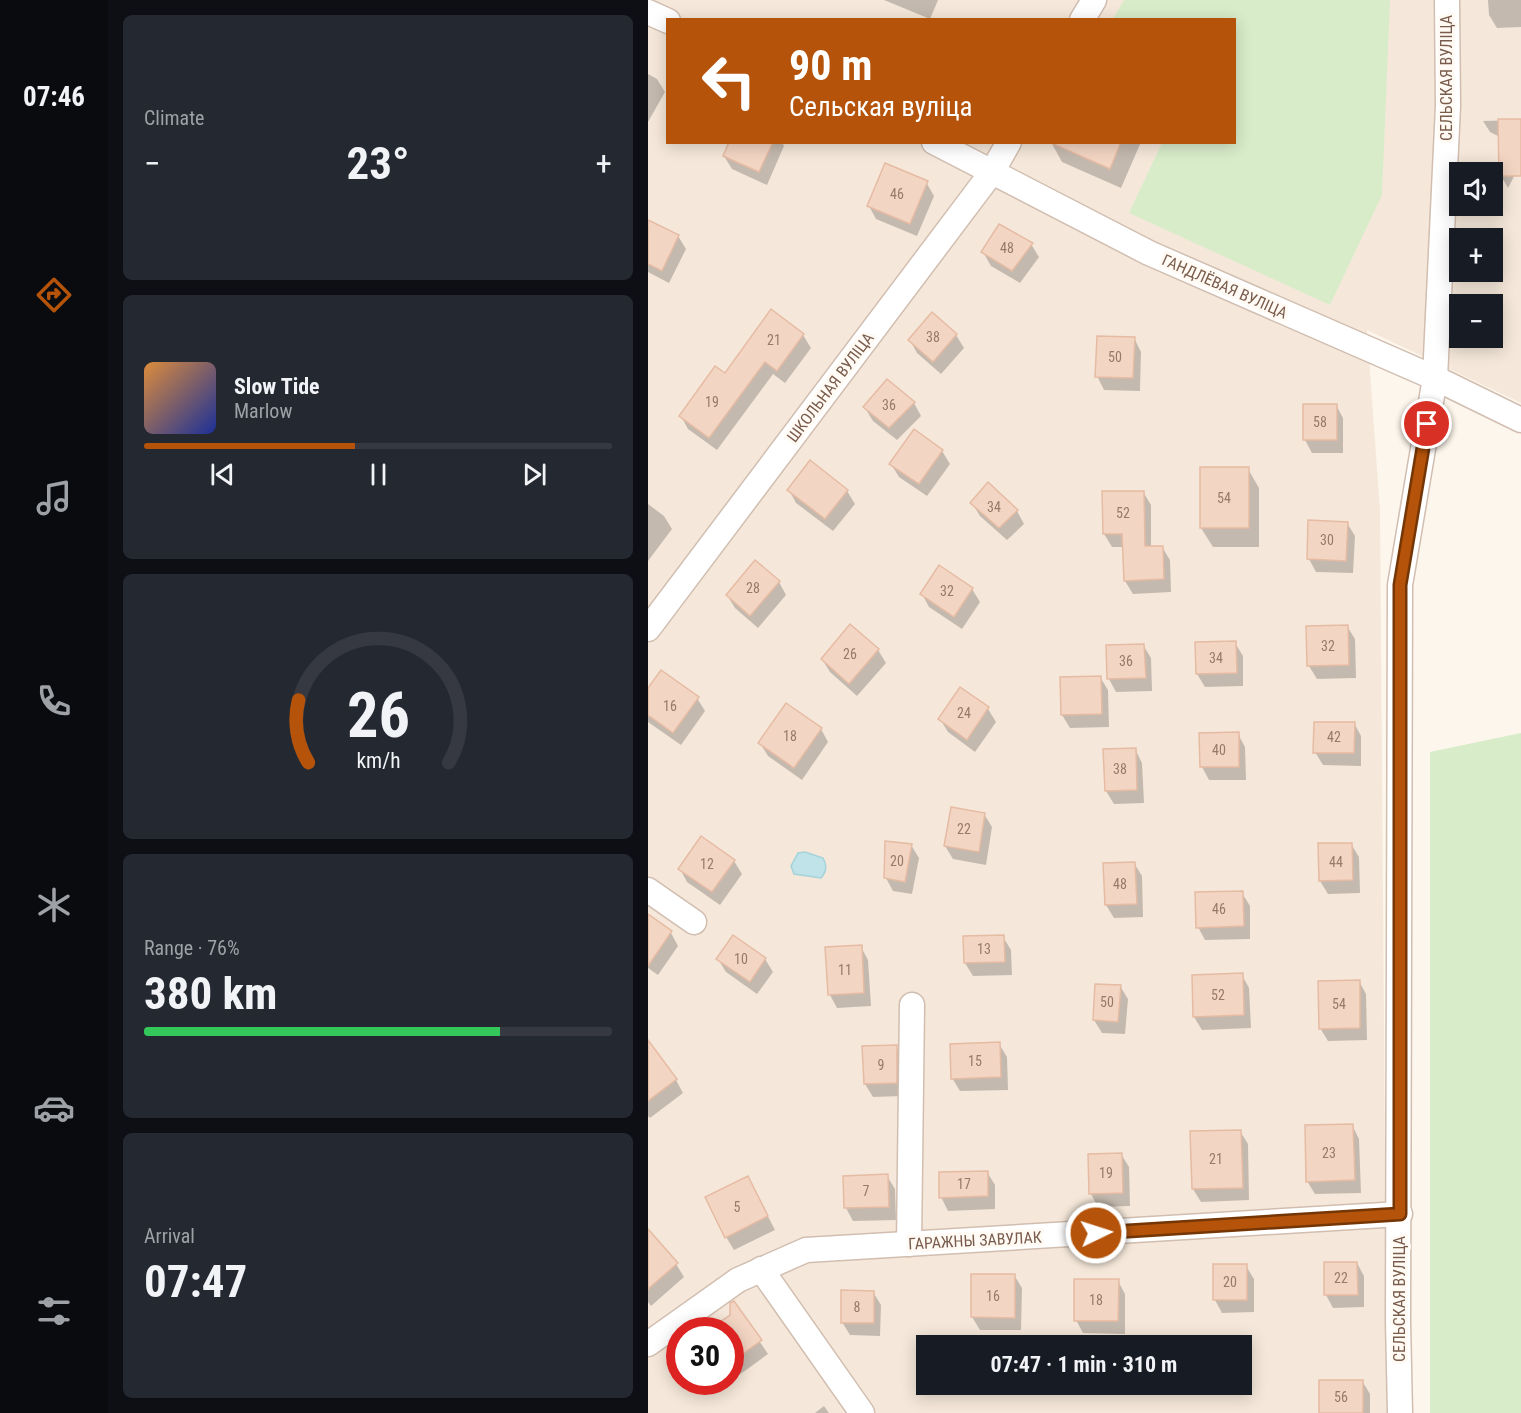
<!DOCTYPE html>
<meta charset="utf-8">
<style>
body{margin:0;font-family:"Roboto Condensed",sans-serif;background:#242831;color:#f1f3f6;height:100vh;display:flex;flex-direction:column;font-size:22px;white-space:nowrap}
*{box-sizing:border-box;margin:0}
p{font-size:20px;color:#9ea1a6}
.icon{flex:none;width:33px;height:33px;fill:none;stroke:currentColor;stroke-width:2;stroke-linecap:round;stroke-linejoin:round}
.map{position:relative;flex:1;overflow:hidden}
.panel{display:flex;flex-direction:column;gap:15px;padding:15px;background:#0d0f14;width:540px}
.panel>*{flex:none}
.guide{position:absolute;left:18px;top:18px;width:570px;height:126px;border-radius:0px;box-shadow:0 3px 15px #0003;background:#b45309;color:#fff;overflow:hidden}
.controls{position:absolute;left:801px;top:162px;display:grid;gap:12px}
.controls a{display:grid;place-items:center;width:54px;height:54px;border-radius:0px;background:#171b24;box-shadow:0 3px 15px #0003;font-size:30px}
.speed{position:absolute;left:18px;top:1317px;display:flex;gap:12px;font-size:30px;font-weight:700;text-align:center}
.speed>*{display:grid;place-content:center;width:78px;height:78px;border-radius:50%;background:#171b24;box-shadow:0 3px 15px #0003;line-height:1}
.speed .limit{border:9px solid #d22;background:#fff;color:#111}
.pin{position:absolute;display:grid;place-items:center;width:51px;height:51px;color:#fff;margin:-26px;border:3px solid #fff;border-radius:50%;box-shadow:0 2px 6px #0007}
.me{position:absolute;width:66px;margin:-33px;rotate:86deg;stroke-linejoin:round;filter:drop-shadow(0 0 4px #0008)}
.turn{display:flex;align-items:center;gap:21px;height:126px;padding:0 24px;font-size:27px}
.turn .icon{width:78px;height:78px;stroke-width:2.5}
.turn b{display:block;font-size:42px;line-height:51px}
.big{font-size:45px;font-weight:700;line-height:1.1}
.panel .card{flex:1;display:flex;flex-direction:column;justify-content:center;gap:9px;min-width:0;padding:0 21px;border-radius:9px;background:#242831}
.panel .dial{align-items:center;gap:0}
.dial svg{height:156px;overflow:visible;fill:none;stroke:#363941;stroke-width:7;stroke-linecap:round;text-anchor:middle}
.dial text{fill:#f1f3f6;stroke:none}
.song{display:flex;align-items:center;gap:18px}
.cover{width:72px;height:72px;border-radius:9px;background:linear-gradient(135deg,hsl(30 70% 55%),hsl(230 70% 35%))}
.played{height:6px;border-radius:3px;background:linear-gradient(90deg,#b45309 45%,#363941 45%)}
.keys{display:flex;justify-content:space-around;direction:ltr}
.heat{display:flex;justify-content:space-between;align-items:center;font-size:33px;direction:ltr}
.charge{height:9px;border-radius:4px;background:linear-gradient(90deg,#34c759 76%,#363941 0)}
.trip{position:absolute;left:268px;top:1335px;width:336px;height:60px;border-radius:0px;background:#171b24;box-shadow:0 3px 15px #0003;font-weight:700;line-height:60px;text-align:center}
main{display:flex;flex:1;min-height:0}
.dock{display:flex;flex-direction:column;width:108px;justify-content:space-around;align-items:center;background:#090b0e;color:#9ea1a6}
.dock .icon{width:42px;height:42px}
.dock .selected{color:#b45309}
.dock b{font-size:27px;color:#f1f3f6}
.map>svg:first-child{display:block}
.residential{fill:#f5e8da;fill-rule:evenodd}
.green{fill:#d8ecc9}
.water{fill:#bfe3e8;stroke:#a5d3da;stroke-width:1.5}
.shadow{fill:#0003}
.building{fill:#f3d5c3;stroke:#e6bba3;stroke-width:1.5}
.lines{fill:none;stroke-linecap:round;stroke-linejoin:round}
.street-casing{stroke:#d1beb0;stroke-width:27}
.street{stroke:#fff;stroke-width:24}
.route-casing{stroke:#753606;stroke-width:15}
.route{stroke:#b45309;stroke-width:10}
.labels{text-anchor:middle;stroke-width:6;stroke-linejoin:round;paint-order:stroke}
.number-label{font-size:14px;fill:#987a6a}
.street-label{font-size:16px;fill:#7a5c4d;stroke:#fffaf3}
</style>
<main>
<nav class="dock">
<b>07:46</b>
<svg class="icon selected" aria-label="directions" viewBox="0 0 24 24"><path d="M12 3l9 9-9 9-9-9zM9 14v-3h6M13 9l2 2-2 2"/></svg>
<svg class="icon" aria-label="music" viewBox="0 0 24 24"><path d="M9 18V5l10-2v13"/><circle cx="6" cy="18" r="3"/><circle cx="16" cy="16" r="3"/></svg>
<svg class="icon" aria-label="phone" viewBox="0 0 24 24"><path d="M5 4h4l2 5-3 2q2 4 5 5l2-3 5 2v4C11 20 4 13 5 4z"/></svg>
<svg class="icon" aria-label="climate" viewBox="0 0 24 24"><path d="M12 3v18M4 7l16 10M4 17L20 7"/></svg>
<svg class="icon" aria-label="car" viewBox="0 0 24 24"><path d="M5 17H2v-5l4-1 3-4h7l3 4 3 1v5h-3M9 17h6M6 11h13"/><circle cx="7" cy="17" r="2"/><circle cx="17" cy="17" r="2"/></svg>
<svg class="icon" aria-label="filters" viewBox="0 0 24 24"><path d="M4 7h16M4 17h16"/><circle cx="9" cy="7" r="2"/><circle cx="15" cy="17" r="2"/></svg>
</nav>
<section class="panel">
<div class="card"><p>Climate</p>
<div class="heat"><a>−</a><b class="big">23°</b><a>+</a></div>
</div>
<div class="card">
<div class="song"><i class="cover"></i><div><b>Slow Tide</b><p>Marlow</p></div></div>
<div class="played"></div>
<div class="keys"><svg class="icon" aria-label="previous" viewBox="0 0 24 24"><path d="M18 5L8 12l10 7zM5 5v14"/></svg><svg class="icon" aria-label="pause" viewBox="0 0 24 24"><path d="M8 5v14M16 5v14"/></svg><svg class="icon" aria-label="next" viewBox="0 0 24 24"><path d="M6 5l10 7-10 7zM19 5v14"/></svg></div>
</div>
<div class="card dial"><svg viewBox="0 0 100 80">
<path d="M14 69A42 42 0 1 1 86 69"/>
<path d="M14 69A42 42 0 0 1 9 37" stroke="#b45309"/>
<text x="50" y="56" font-size="32" font-weight="700">26</text>
<text x="50" y="72" font-size="11">km/h</text>
</svg></div>
<div class="card"><p>Range · 76%</p><b class="big">380 km</b><div class="charge"></div></div>
<div class="card"><p>Arrival</p><b class="big">07:47</b></div>
</section>
<div class="map">
<svg width="873" height="1413" viewBox="0 0 873 1413">
<rect width="100%" height="100%" fill="#fdf6ec"/>
<!-- residential -->
<path class="residential" d="M0,0H873V403L719,330L732,510L739,1413H0ZM20,20H586V142H20ZM812,172H844V206H812ZM812,238H844V272H812ZM812,304H844V338H812ZM32,1330H82V1382H32ZM279,1346H594V1384H279Z"/>
<!-- green -->
<g class="green">
<path d="M476,0H742L734,195L682,305L481,213L514,143L586,142V20L465,19Z"/>
<path d="M873,733V1413H782V752Z"/>
</g>
<!-- water -->
<path class="water" d="M157,852L175,858C179,866 179,871 173,878L146,874L143,866L150,853Z"/>
<!-- shadow -->
<g class="shadow">
<path d="M236,0H290L282,19Z"/>
<path d="M840,0H873V27L849,28L841,15Z"/>
<path d="M0,74L9,79L17,92L0,122Z"/>
<path d="M873,120V163L860,188L853,176L852,137L842,132L835,121Z"/>
<path d="M82,142H134L136,146L119,185L84,169L76,156Z"/>
<path d="M403,142H493L473,188L414,162Z"/>
<path d="M278,182L286,196L269,236L228,219L221,206Z"/>
<path d="M0,223L30,236L38,249L21,283L0,272Z"/>
<path d="M383,244L391,257L372,283L343,266L335,252Z"/>
<path d="M284,315L308,335L316,348L293,374L269,353L262,340Z"/>
<path d="M155,335L163,348L137,383L125,374L69,450L40,429L33,416Z"/>
<path d="M486,338L493,352L492,391L456,390L449,376Z"/>
<path d="M266,403L273,416L249,440L225,421L217,408Z"/>
<path d="M688,405L695,418V453H664L657,440Z"/>
<path d="M294,451L302,464L279,496L251,477L243,464Z"/>
<path d="M163,462L199,491L207,504L185,531L148,503L141,490Z"/>
<path d="M600,469L611,488V547H565L553,528Z"/>
<path d="M340,484L369,511L376,524L359,540L332,516L324,503Z"/>
<path d="M495,492L503,505V548L514,547L522,560L523,592L485,594L477,581L476,547H464L456,534Z"/>
<path d="M0,504L16,516L24,529L0,561Z"/>
<path d="M699,523L707,536L705,573L668,572L661,559Z"/>
<path d="M131,582L138,595L110,628L87,608L79,595Z"/>
<path d="M324,589L332,602L314,629L281,607L274,594Z"/>
<path d="M203,626L230,650L238,663L209,696L182,672L174,659Z"/>
<path d="M699,626L707,639L708,678L669,679L661,666Z"/>
<path d="M587,643L595,656V686L557,687L549,674V644Z"/>
<path d="M495,645L503,658L504,691L468,692L461,679Z"/>
<path d="M452,677L460,690L461,727L422,728L414,715Z"/>
<path d="M313,689L340,709L348,722L327,752L300,732L292,719Z"/>
<path d="M0,691L49,698L57,711L33,745L0,722Z"/>
<path d="M706,723L713,736V766L675,765L667,752Z"/>
<path d="M173,729L180,742L154,780L120,756L112,743Z"/>
<path d="M590,734L597,747L598,780H561L554,767Z"/>
<path d="M487,749L494,763L496,803L466,804L458,791Z"/>
<path d="M336,814L344,827L338,865L305,859L297,846Z"/>
<path d="M703,844L711,857L712,893L680,894L672,881Z"/>
<path d="M263,845L271,858L264,894L245,891L238,878Z"/>
<path d="M86,861L94,874L72,905L39,882L32,869Z"/>
<path d="M486,863L494,876L495,917L466,918L458,905Z"/>
<path d="M594,893L602,906V939L557,940L550,927Z"/>
<path d="M0,916L23,933L30,946L10,975L0,968Z"/>
<path d="M86,937L117,959L125,972L109,994L78,972L70,959Z"/>
<path d="M355,937L363,950L364,975L325,976L317,963V938Z"/>
<path d="M213,947L220,960L223,1006L189,1008L182,995Z"/>
<path d="M594,975L601,988L603,1028L554,1030L546,1017Z"/>
<path d="M711,981L718,994L719,1040L680,1041L672,1028Z"/>
<path d="M472,986L480,999L477,1034L454,1033L446,1020Z"/>
<path d="M351,1044L359,1057L360,1090L312,1091L304,1078Z"/>
<path d="M248,1047L256,1060L255,1096L225,1097L217,1084Z"/>
<path d="M0,1053L28,1080L35,1093L2,1118L0,1116Z"/>
<path d="M704,1125L711,1139L713,1193L667,1194L659,1181Z"/>
<path d="M592,1131L600,1144L601,1200L553,1202L545,1189Z"/>
<path d="M473,1154L481,1167L482,1206L450,1207L443,1194Z"/>
<path d="M339,1172L347,1185V1209L300,1211L293,1197Z"/>
<path d="M239,1176L247,1189L248,1220L205,1221L198,1208Z"/>
<path d="M107,1191L127,1230L86,1250L78,1237Z"/>
<path d="M0,1241L28,1264L36,1277L3,1306L0,1302Z"/>
<path d="M709,1263L716,1276V1307L685,1308L678,1295Z"/>
<path d="M598,1266L606,1279V1312L574,1313L567,1300Z"/>
<path d="M366,1275L374,1288L373,1330H332L324,1317Z"/>
<path d="M470,1281L477,1294V1334L435,1333L428,1320Z"/>
<path d="M225,1292L233,1305L232,1336L202,1335L194,1322Z"/>
<path d="M91,1311L120,1354L87,1378L82,1371V1330H63Z"/>
<path d="M714,1381L722,1394V1413H673Z"/>
<path d="M176,1406L181,1413H167Z"/>
</g>
<!-- building -->
<g class="building">
<path d="M850,119H873V176H851Z"/>
<path d="M81,142H125L111,172L75,156Z"/>
<path d="M401,142H473L462,169Z"/>
<path d="M237,163L280,181L262,224L219,206Z"/>
<path d="M0,220L31,235L14,271L0,264Z"/>
<path d="M351,224L385,243L364,271L333,252Z"/>
<path d="M123,309L156,334L129,371L117,362L61,438L31,416L67,366L77,373Z"/>
<path d="M284,312L309,334L285,362L260,340Z"/>
<path d="M449,336L487,337L485,378L447,377Z"/>
<path d="M239,379L267,402L241,428L215,407Z"/>
<rect x="655" y="404" width="34" height="36"/>
<path d="M266,429L295,450L271,484L241,464Z"/>
<path d="M162,460L200,490L177,519L139,490Z"/>
<rect x="552" y="467" width="49" height="61"/>
<path d="M340,482L370,510L351,528L322,503Z"/>
<path d="M454,491H496L497,546H515L516,579L476,581L474,534H455Z"/>
<path d="M660,520L700,522L698,561L659,559Z"/>
<path d="M107,560L132,581L102,616L78,595Z"/>
<path d="M291,565L325,588L306,617L272,594Z"/>
<path d="M202,624L231,649L201,684L173,659Z"/>
<path d="M700,625L701,665L659,666L658,626Z"/>
<path d="M588,641L589,673L548,674L547,642Z"/>
<path d="M496,644L498,678L459,679L458,645Z"/>
<path d="M13,670L51,697L25,733L0,715V688Z"/>
<path d="M453,676L454,714L413,715L412,677Z"/>
<path d="M312,687L341,707L319,740L290,719Z"/>
<path d="M138,703L174,728L146,768L110,743Z"/>
<path d="M666,722H707L706,753H665Z"/>
<path d="M591,732V767H552L551,733Z"/>
<path d="M488,748L489,790L457,791L455,749Z"/>
<path d="M303,807L337,813L331,852L296,846Z"/>
<path d="M53,836L87,860L64,892L30,869Z"/>
<path d="M237,841L264,844L257,882L236,878Z"/>
<path d="M670,843H704L705,880L671,881Z"/>
<path d="M487,862L489,904L457,905L455,863Z"/>
<path d="M595,891L596,926L548,928L547,892Z"/>
<path d="M0,914L24,931L0,966Z"/>
<path d="M85,935L118,958L102,982L68,959Z"/>
<path d="M356,935L357,962L316,963L315,936Z"/>
<path d="M214,945L216,993L180,995L177,947Z"/>
<path d="M595,973L596,1015L545,1017L544,975Z"/>
<path d="M712,980V1028L671,1029L670,981Z"/>
<path d="M447,984L473,985L470,1022L445,1020Z"/>
<path d="M0,1040L29,1079L0,1101Z"/>
<path d="M352,1042L353,1077L303,1079L302,1044Z"/>
<path d="M249,1045V1083L216,1084L214,1046Z"/>
<path d="M705,1124L707,1180L658,1182L657,1125Z"/>
<path d="M593,1130L595,1188L544,1189L542,1131Z"/>
<path d="M474,1153L475,1193L441,1194L440,1154Z"/>
<path d="M340,1171V1196L291,1198V1172Z"/>
<path d="M240,1174L241,1207L196,1208L195,1176Z"/>
<path d="M100,1176L120,1216L77,1238L57,1197Z"/>
<path d="M0,1229L30,1263L0,1289Z"/>
<path d="M676,1262H709L710,1295H676Z"/>
<rect x="565" y="1264" width="34" height="36"/>
<path d="M323,1274H367V1318L323,1317Z"/>
<path d="M426,1279H471L470,1321H426Z"/>
<path d="M193,1290L226,1291V1323H193Z"/>
<path d="M86,1301L114,1340L82,1363V1330H60L82,1315V1303Z"/>
<rect x="671" y="1380" width="44" height="33"/>
</g>
<g class="lines">
<!-- street casing -->
<g class="street-casing">
<g id="street">
<path d="M0,12L20,21"/>
<path d="M434,20L446,0"/>
<path d="M286,142L501,253L787,378L873,420"/>
<path d="M0,629L344,172L361,142"/>
<path d="M0,890L46,922"/>
<path d="M261,1244L264,1005"/>
<path d="M113,1269L214,1413"/>
<path d="M0,1344L90,1280L158,1250L752,1214"/>
<path d="M752,1413L750,1321L752,585L787,378L800,106L799,0"/>
</g>
</g>
<!-- street -->
<use href="#street" class="street"/>
</g>
<g class="lines">
<!-- route casing -->
<g class="route-casing">
<path id="route" d="M448,1233L752,1214V585L779,424"/>
</g>
<!-- route -->
<use href="#route" class="route"/>
</g>
<g class="labels">
<!-- number labels -->
<g class="number-label">
<text x="249" y="199">46</text>
<text x="359" y="253">48</text>
<text x="285" y="342">38</text>
<text x="126" y="345">21</text>
<text x="467" y="362">50</text>
<text x="64" y="407">19</text>
<text x="241" y="410">36</text>
<text x="672" y="427">58</text>
<text x="576" y="503">54</text>
<text x="346" y="512">34</text>
<text x="475" y="518">52</text>
<text x="679" y="545">30</text>
<text x="105" y="593">28</text>
<text x="299" y="596">32</text>
<text x="680" y="651">32</text>
<text x="202" y="659">26</text>
<text x="568" y="663">34</text>
<text x="478" y="666">36</text>
<text x="22" y="711">16</text>
<text x="316" y="718">24</text>
<text x="142" y="741">18</text>
<text x="686" y="742">42</text>
<text x="571" y="755">40</text>
<text x="472" y="774">38</text>
<text x="316" y="834">22</text>
<text x="249" y="866">20</text>
<text x="688" y="867">44</text>
<text x="59" y="869">12</text>
<text x="472" y="889">48</text>
<text x="571" y="914">46</text>
<text x="336" y="954">13</text>
<text x="93" y="964">10</text>
<text x="197" y="975">11</text>
<text x="570" y="1000">52</text>
<text x="459" y="1007">50</text>
<text x="691" y="1009">54</text>
<text x="327" y="1066">15</text>
<text x="233" y="1070">9</text>
<text x="681" y="1158">23</text>
<text x="568" y="1164">21</text>
<text x="458" y="1178">19</text>
<text x="316" y="1189">17</text>
<text x="218" y="1196">7</text>
<text x="89" y="1212">5</text>
<text x="693" y="1283">22</text>
<text x="582" y="1287">20</text>
<text x="345" y="1301">16</text>
<text x="448" y="1305">18</text>
<text x="209" y="1312">8</text>
<text x="693" y="1402">56</text>
</g>
<!-- street labels -->
<g class="street-label">
<text transform="translate(798 78) rotate(-90)" y="6">СЕЛЬСКАЯ ВУЛІЦА</text>
<text transform="translate(577 286) rotate(24)" y="6">ГАНДЛЁВАЯ ВУЛІЦА</text>
<text transform="translate(182 387) rotate(-53)" y="6">ШКОЛЬНАЯ ВУЛІЦА</text>
<text transform="translate(327 1240) rotate(-3)" y="6">ГАРАЖНЫ ЗАВУЛАК</text>
<text transform="translate(751 1299) rotate(-90)" y="6">СЕЛЬСКАЯ ВУЛІЦА</text>
</g>
</g>
</svg>
<div class="controls">
<a><svg class="icon" aria-label="sound" viewBox="0 0 24 24"><path d="M4 9h4l5-4v14l-5-4H4zM17 9q2 3 0 6"/></svg></a>
<a>+</a>
<a>−</a>
</div>
<div class="speed"><div class="limit">30</div></div>
<div class="pin" style="left:779px;top:424px;background:#d93025"><svg class="icon" aria-label="arrive" viewBox="0 0 24 24"><path d="M6 21V4h12l-3 4 3 4H6"/></svg></div>
<svg class="me" style="left:448px;top:1233px" viewBox="-20 -20 40 40"><circle r="17" fill="#b45309" stroke="#fff" stroke-width="3"/><path d="M0-11L8 9 0 5-8 9z" fill="#fff"/></svg>
<div class="trip">07:47 · 1 min · 310 m</div>
<div class="guide">
<div class="turn"><svg class="icon" aria-label="left" viewBox="0 0 24 24"><path d="M17 20v-9H6M10 6l-5 5 5 5"/></svg><div><b>90 m</b>Сельская вуліца</div></div>
</div>
</div>
</main>
